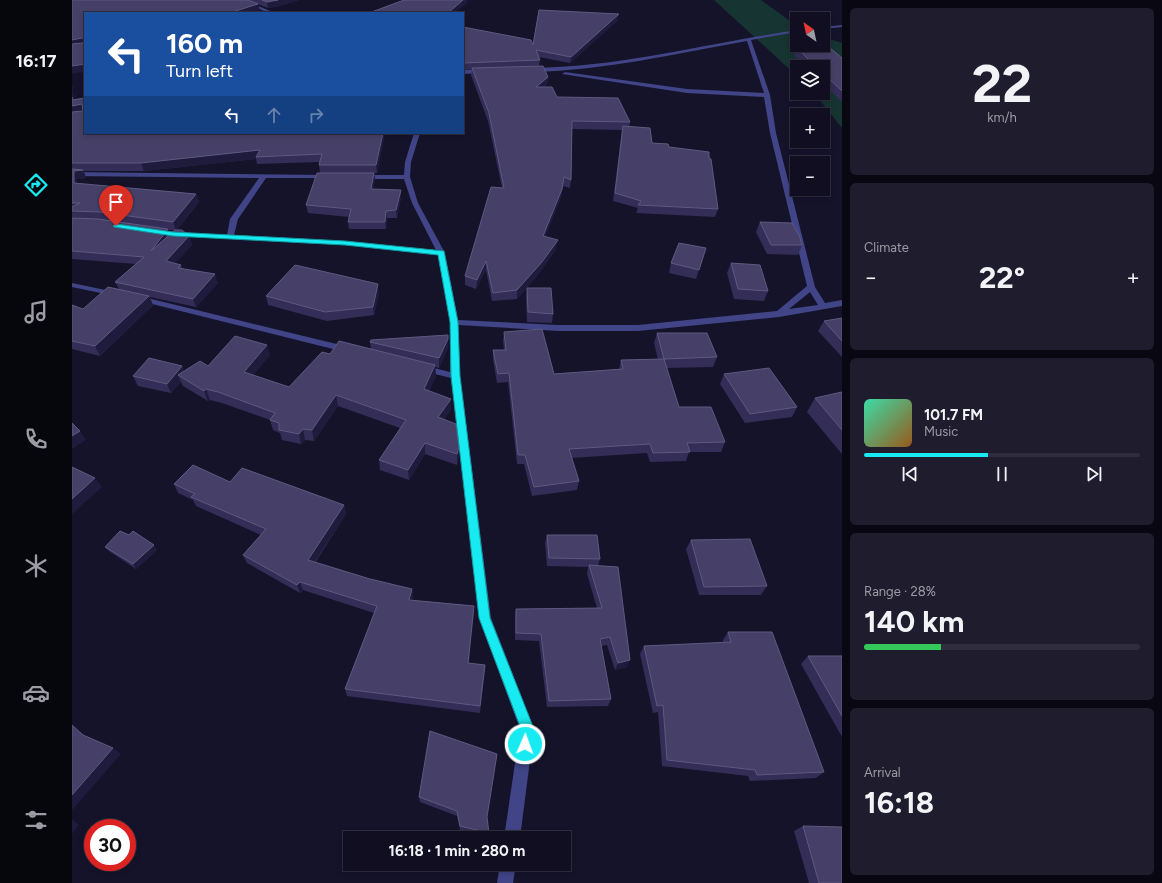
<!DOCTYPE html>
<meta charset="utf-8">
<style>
body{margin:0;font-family:Figtree,sans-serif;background:#1e1c2d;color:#f1f3f6;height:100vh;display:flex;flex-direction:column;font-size:15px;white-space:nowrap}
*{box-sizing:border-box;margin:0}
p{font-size:13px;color:#9c9ca5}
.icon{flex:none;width:22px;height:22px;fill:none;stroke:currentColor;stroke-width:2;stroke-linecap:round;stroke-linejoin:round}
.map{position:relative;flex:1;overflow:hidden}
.panel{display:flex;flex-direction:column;gap:8px;padding:8px;background:#090812;width:320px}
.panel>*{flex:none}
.hud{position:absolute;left:12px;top:12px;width:380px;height:122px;border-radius:0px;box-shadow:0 2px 6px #0003,0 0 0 1px #302e3e;background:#1a4fa0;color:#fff;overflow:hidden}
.needle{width:26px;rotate:327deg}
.tools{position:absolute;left:718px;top:12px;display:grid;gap:8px}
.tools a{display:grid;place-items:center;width:40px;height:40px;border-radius:0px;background:#100e20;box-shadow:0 2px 6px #0003,0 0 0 1px #302e3e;font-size:20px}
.speed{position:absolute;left:12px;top:819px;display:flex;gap:8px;font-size:20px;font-weight:700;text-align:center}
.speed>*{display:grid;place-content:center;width:52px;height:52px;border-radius:50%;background:#100e20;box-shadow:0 2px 6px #0003,0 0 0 1px #302e3e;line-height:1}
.speed .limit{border:6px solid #d22;background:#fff;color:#111}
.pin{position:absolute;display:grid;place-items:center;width:34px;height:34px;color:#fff;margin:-41px -17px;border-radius:50% 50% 50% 0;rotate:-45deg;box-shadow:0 0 4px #0007}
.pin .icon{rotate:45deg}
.me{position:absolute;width:44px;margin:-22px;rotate:2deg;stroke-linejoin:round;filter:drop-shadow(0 0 3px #0008)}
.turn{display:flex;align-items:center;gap:14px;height:84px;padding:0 16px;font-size:18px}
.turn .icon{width:52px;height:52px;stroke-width:2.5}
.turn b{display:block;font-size:28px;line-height:34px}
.lanes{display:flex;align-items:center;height:38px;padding:0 16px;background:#0003;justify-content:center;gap:20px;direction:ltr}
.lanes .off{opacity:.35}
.big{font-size:30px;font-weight:700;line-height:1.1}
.panel .card{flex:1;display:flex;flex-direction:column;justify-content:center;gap:6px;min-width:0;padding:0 14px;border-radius:6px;background:#1e1c2d}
.panel .dial{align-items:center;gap:0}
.dial b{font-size:52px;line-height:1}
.song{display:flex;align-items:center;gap:12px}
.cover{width:48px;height:48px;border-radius:6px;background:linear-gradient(135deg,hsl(160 70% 55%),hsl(30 70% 35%))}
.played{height:4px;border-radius:2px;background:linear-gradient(90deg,#17eaf0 45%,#302e3e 45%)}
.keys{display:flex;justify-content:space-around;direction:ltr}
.heat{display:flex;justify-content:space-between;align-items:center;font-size:22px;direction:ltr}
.charge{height:6px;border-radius:3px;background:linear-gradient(90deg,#34c759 28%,#302e3e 0)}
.trip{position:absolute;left:271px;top:831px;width:228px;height:40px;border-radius:0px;background:#100e20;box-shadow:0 2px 6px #0003,0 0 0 1px #302e3e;font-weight:700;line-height:40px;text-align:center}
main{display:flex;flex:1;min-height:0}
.dock{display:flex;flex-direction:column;width:72px;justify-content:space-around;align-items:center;background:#06060d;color:#9c9ca5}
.dock .icon{width:28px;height:28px}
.dock .on{color:#17eaf0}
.dock b{font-size:18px;color:#f1f3f6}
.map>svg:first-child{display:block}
.green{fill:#163431}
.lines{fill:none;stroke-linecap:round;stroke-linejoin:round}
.street{fill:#414486;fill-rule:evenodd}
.wall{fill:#332d57;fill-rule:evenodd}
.shaded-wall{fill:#1f1b3d}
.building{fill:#464068;stroke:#5e5980}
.route{fill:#17eaf0;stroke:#0f989c}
</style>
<main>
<nav class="dock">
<b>16:17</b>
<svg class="icon on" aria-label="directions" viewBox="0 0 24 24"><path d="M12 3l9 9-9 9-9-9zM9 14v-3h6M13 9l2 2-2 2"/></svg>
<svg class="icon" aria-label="music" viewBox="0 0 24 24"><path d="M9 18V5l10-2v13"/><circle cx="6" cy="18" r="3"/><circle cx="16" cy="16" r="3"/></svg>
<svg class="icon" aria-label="phone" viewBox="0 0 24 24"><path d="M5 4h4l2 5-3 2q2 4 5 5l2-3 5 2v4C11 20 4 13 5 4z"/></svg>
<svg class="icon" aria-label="climate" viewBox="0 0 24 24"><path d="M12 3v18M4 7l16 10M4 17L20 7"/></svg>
<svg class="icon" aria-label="car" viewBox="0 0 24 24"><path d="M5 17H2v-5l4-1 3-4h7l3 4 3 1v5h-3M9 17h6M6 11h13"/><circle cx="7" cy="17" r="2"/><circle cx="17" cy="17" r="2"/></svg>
<svg class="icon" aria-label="filters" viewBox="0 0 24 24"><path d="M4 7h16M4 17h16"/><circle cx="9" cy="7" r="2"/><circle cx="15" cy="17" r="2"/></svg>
</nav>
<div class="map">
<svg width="770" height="883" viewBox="0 0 770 883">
<rect width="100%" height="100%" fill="#15132a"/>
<!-- green -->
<path class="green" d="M642,0H689L725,26V45H751V37L770,43V128L742,93H751V67H725V76Z"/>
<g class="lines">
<!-- street -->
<g class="street">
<path d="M166,0H172L203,13H197Z"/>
<path d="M770,25V27L751,29V27Z"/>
<path d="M725,30V32L679,40L698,95L704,133L743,287L753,303L770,300V306L707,317L566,331H486L386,325L388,376L419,618L462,729L448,838H432L448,729L407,618L379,378L347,370L345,368L350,365L378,372V322L366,255L273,245L101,236H98V232L155,235L158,219L187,178L0,176V172L256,175L259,177L258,178H194L166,219L162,235L273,241L364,250L340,203L332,179H290L287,177L290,175H332L333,162L342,133H348L339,162L338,177L346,203L373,253L386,320L486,325H566L705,311L735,286L698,133L692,97L615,93L490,74L493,72L615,89L692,93L675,41C602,54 535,70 460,72L457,70L460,68C551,67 636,43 725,30ZM738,292L746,305L717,309Z"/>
<path d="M391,70L412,69L415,71L412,73L391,74Z"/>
<path d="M0,283L43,292L47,294L43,296L0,287Z"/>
<path d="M64,296H67L277,347L281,350L277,353L64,300Z"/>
<path d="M428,864H444L441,883H425Z"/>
</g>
</g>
<!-- wall -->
<g class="wall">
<path d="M176,0H227L207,6L196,8Z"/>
<path d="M546,20L498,63L467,57L468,60L467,66L476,77L475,84L472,87L485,97L558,122L557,127L580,143L637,158L646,209L643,217L564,213L566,208L541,201L550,130L500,129L499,180L498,188L491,186L489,197L473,237L484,249L469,271L445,299L420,301L414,270L404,289L393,285V276L430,188L416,121L399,75L400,69L391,70V27L461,45Z"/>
<path d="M725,48L770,58V102L751,83V67H734L722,55Z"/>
<path d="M0,85L2,100L13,133H313L305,173H302L303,180L301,189L329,190V197L325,218H315L314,229H277L276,222L277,217L236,213L234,205L248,173L247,165V162L185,164L184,159L72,171H12L14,178L5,179V184L124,194L127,202L105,230L117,236L120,245L103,263L109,265L110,268L146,283L124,307L78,297L81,305L28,356L0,349V305L11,309L47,289L43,282L64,264L0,259ZM96,230H102L98,234Z"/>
<path d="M688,222L730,245L726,255L695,254L684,232Z"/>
<path d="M634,248L624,279L597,273L599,263Z"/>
<path d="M659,263L696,291L692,301L662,299L655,273Z"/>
<path d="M455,288L481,314L480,323L455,322L454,297Z"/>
<path d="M307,293L302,315L255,321L196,305L194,296Z"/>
<path d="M770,318V357L746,331L752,321Z"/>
<path d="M432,332L482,374L547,369L549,360L586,359L582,343L585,333L645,357L641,367L594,368L607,407L653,442L649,452H617L614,461L578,462L575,453L499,458L507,481L505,490L460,496L452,464H445L436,382L425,383L421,360V350H432L431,341Z"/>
<path d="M376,335V348L367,368L363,367L364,376L357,391L379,410L372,419L387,457L385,465L353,454L337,480L308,470L307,460L328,428L266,406L242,441L233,440L229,444L210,440L208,433L201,430L198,420L150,403L138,400L136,401L111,386L109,382L99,393L66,386L61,376L110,366L112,371L136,366L198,355L181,375L217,387L258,354L299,349L298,342Z"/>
<path d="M652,374L725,407L720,417L673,423L648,384Z"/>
<path d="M770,392V454L735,412L743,398Z"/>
<path d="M158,482L272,505L274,514L243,563L298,579L340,589L341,598L340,600L402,606L397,663L413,665L408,713L275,696L273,689L302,613L231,590L228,593L175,563L171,555L189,535L124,506L121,500L106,493L102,484Z"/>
<path d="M475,535L528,559L526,566L555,667L543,670L535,645L529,646L539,699L536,706L475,707L467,641L443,640V617L444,609L525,608L515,574L516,567L475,566L473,543Z"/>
<path d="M619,540L695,586L689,595H627L614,549Z"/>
<path d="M33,547L85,550L64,569L37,551Z"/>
<path d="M656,632L752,772L744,778L678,781L676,776L590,766L586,712L581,713L568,654L572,646L651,643V640Z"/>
<path d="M736,656H770V737L729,664Z"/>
<path d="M347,797L415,817L417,833L416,838L388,830L385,816L348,802Z"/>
<path d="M731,826L770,883H737L722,831Z"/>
</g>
<!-- shaded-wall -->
<g class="shaded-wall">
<path d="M206,0H227L207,6L196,8L195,2Z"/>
<path d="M391,0H395V3L383,13H376Z"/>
<path d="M186,4L188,11L180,13H157Z"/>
<path d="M547,14L546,20L498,63L499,57Z"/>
<path d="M10,38L13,45L0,47V40Z"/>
<path d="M13,64V72L0,74V66Z"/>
<path d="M476,77L475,84L464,95V87Z"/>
<path d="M0,85L3,105L10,104L13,112L0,114Z"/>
<path d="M311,133H313L305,173L304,165Z"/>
<path d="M188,150L184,157V159L72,171L69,163Z"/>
<path d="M11,170L14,178L5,179V191L2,183V171Z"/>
<path d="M302,173L303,180L300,196L299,189Z"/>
<path d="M492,177L489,197L470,245L471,236Z"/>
<path d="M329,190V197L325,218L324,210Z"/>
<path d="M124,194L127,202L104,231L101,222Z"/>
<path d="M314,211L315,218L314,229L313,222Z"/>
<path d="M96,229L99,237L79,251Z"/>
<path d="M117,236L120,245L97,270L94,261Z"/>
<path d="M486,240L484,249L469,271L445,299V290Z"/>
<path d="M414,261V270L404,289L405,280Z"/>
<path d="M143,274L146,283L124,307L121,299Z"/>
<path d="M306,284L307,293L302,315L301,307Z"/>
<path d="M77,296L81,305L28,356L23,346Z"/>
<path d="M376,339V348L367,368V358Z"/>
<path d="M195,345L198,355L175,383L172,372Z"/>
<path d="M363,365L364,376L353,400L352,389Z"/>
<path d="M110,366L114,376L106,375L109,382L99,393L95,384Z"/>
<path d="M134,389L138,400L136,401L132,391Z"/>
<path d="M264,395L266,406L242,441L240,430Z"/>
<path d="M379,399V410L366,427V417Z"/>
<path d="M231,429L233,440L229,444L227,434Z"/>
<path d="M8,431L14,440L0,449V436Z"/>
<path d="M353,443V454L337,480L336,470Z"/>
<path d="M387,447V457L385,465V454Z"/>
<path d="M23,478L30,487L0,514V499Z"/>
<path d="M272,505L274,514L238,569L236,560Z"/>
<path d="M82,545L85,550L64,569L61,564Z"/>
<path d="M228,582L231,590L228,593L225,585Z"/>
<path d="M340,589L341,598L337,608V600Z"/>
<path d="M402,606V614L396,671V663Z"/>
<path d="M558,660L555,667L543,670L546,663Z"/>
<path d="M41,748L49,754L0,810V795Z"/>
<path d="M0,819L7,825L0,834Z"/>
</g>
<!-- building -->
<g class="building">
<path d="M0,0H176L186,4L157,13H13V64L0,66V44L11,43L12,39L10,38L0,40Z"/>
<path d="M190,0H206L195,2Z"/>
<path d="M332,0H391L376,13H297Z"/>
<path d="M467,10L547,14L499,57L464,50L468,60L391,63V27L459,40L461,45Z"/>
<path d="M725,48H758L770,58V91L751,73V67H744Z"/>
<path d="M471,66L476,77L464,87H480L485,97L546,98L558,122L500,121L499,180L492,177L490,189L471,236L486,240L470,262L445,290L421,293L414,261L405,280L393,276L419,187L432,188L417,113L400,68Z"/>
<path d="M0,97V100L13,98V133H311L304,165H247L250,154L184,157L188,150L69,163H0V112L11,111L10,104L0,106Z"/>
<path d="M551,126L578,128L580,143L596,144L597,147L637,152V158L639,159L646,209L566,205L569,201L543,193Z"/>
<path d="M0,169L11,170L2,171V183L124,194L101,222L27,212L0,211V207L8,203H0Z"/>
<path d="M245,173H302L299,189L329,190L324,210L314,211L313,222H276L279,209L234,205Z"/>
<path d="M0,218L26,219L96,229L79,251L103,230H110L117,236L94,261L109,265L106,268L143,274L121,299L43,282L72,257L0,251Z"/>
<path d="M688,222L720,223L727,235L730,245H699Z"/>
<path d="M607,243L634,248L627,270L599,263Z"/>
<path d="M659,263L688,265L696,291L666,289Z"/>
<path d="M223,265L306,284L301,307L253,312L194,296Z"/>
<path d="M36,287L77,296L23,346L0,341V305L11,309Z"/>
<path d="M455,288H479L481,314L456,312Z"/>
<path d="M770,318V341L752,321Z"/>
<path d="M470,329L482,374L551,369L549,360L592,359L607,407H639L653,442L615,443L618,452L581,453L578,444L497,449L507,481L462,487L453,455H446L437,373L426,374L421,350H434L432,332Z"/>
<path d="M585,333H635L645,357L592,359Z"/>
<path d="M376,335V339L367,358L298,342L299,340Z"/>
<path d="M163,336L195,345L172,372L217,387L250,352L258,354L267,341L363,365L352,389L379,399L366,417L384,424L387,447L385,454L353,443L336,470L307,460L334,420L264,395L240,430L231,429L227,434L207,430V423L198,420L203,413L146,392L134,389L132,391L106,375L128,361L136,366Z"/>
<path d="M77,358L110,366L95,384L61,376Z"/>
<path d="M697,368L725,407L678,414L652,374Z"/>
<path d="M770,392V430L743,398Z"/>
<path d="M0,423L8,431L0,436Z"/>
<path d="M121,465L158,482L170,468L272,505L236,560L298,579L340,589L337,600L402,606L396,663L413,665L408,706L273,689L305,606L228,582L225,585L171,555L194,529L119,497L123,494L102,484Z"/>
<path d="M0,467L23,478L0,499Z"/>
<path d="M48,531L57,535L61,531L82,545L61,564L33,547Z"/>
<path d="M475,535H525L528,559L477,558Z"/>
<path d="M678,539L695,586L632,587L619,540Z"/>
<path d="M517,565L546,567L558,660L546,663L538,637L528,639L539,699L477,701L469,634L444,633V609L530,608Z"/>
<path d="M656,632H700L752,772L685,775L683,770L595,760L591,705L585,706L572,646L659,642Z"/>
<path d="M736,656H770V716Z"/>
<path d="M0,725L11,735L41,748L0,795Z"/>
<path d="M358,731L425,754L415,817L417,833L388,826L385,811L347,797Z"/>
<path d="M731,826L770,827V883H747Z"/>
</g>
<!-- route -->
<path class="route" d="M44,224L101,232L273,241L372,251L386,322L388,376L418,618L462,729L458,749L453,751L449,749L447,744L449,729L407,618L379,376L378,322L366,255L273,245L101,236L42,227L41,226Z"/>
</svg>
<div class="tools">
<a><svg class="needle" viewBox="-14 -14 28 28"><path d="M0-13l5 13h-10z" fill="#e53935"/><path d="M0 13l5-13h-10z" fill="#9c9ca5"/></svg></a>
<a><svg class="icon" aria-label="layers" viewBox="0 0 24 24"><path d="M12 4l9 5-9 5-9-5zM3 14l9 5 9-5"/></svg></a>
<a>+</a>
<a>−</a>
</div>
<div class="speed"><div class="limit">30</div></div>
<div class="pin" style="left:44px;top:226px;background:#d93025"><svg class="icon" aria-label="arrive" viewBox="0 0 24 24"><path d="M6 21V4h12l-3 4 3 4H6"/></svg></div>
<svg class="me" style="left:453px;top:744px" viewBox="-20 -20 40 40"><circle r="17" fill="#17eaf0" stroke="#fff" stroke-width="3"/><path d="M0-11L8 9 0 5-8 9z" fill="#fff"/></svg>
<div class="trip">16:18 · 1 min · 280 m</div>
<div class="hud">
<div class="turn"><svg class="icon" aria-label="left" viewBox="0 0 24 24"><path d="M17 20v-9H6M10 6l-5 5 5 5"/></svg><div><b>160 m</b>Turn left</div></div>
<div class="lanes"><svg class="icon" aria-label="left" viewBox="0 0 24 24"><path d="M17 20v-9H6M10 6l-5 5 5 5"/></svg><svg class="icon off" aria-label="ahead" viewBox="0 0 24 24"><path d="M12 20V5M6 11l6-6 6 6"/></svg><svg class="icon off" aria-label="right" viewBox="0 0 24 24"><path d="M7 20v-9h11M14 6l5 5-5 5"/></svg></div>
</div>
</div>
<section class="panel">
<div class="card dial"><b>22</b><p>km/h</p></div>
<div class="card"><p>Climate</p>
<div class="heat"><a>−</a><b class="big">22°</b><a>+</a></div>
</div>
<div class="card">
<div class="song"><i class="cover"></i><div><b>101.7 FM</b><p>Music</p></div></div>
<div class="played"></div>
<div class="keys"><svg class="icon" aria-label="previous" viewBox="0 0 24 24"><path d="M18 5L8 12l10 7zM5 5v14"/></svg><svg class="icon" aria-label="pause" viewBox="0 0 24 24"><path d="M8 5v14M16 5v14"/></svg><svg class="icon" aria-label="next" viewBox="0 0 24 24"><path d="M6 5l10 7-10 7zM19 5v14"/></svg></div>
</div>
<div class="card"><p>Range · 28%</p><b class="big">140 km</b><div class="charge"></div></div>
<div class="card"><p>Arrival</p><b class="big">16:18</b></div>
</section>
</main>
